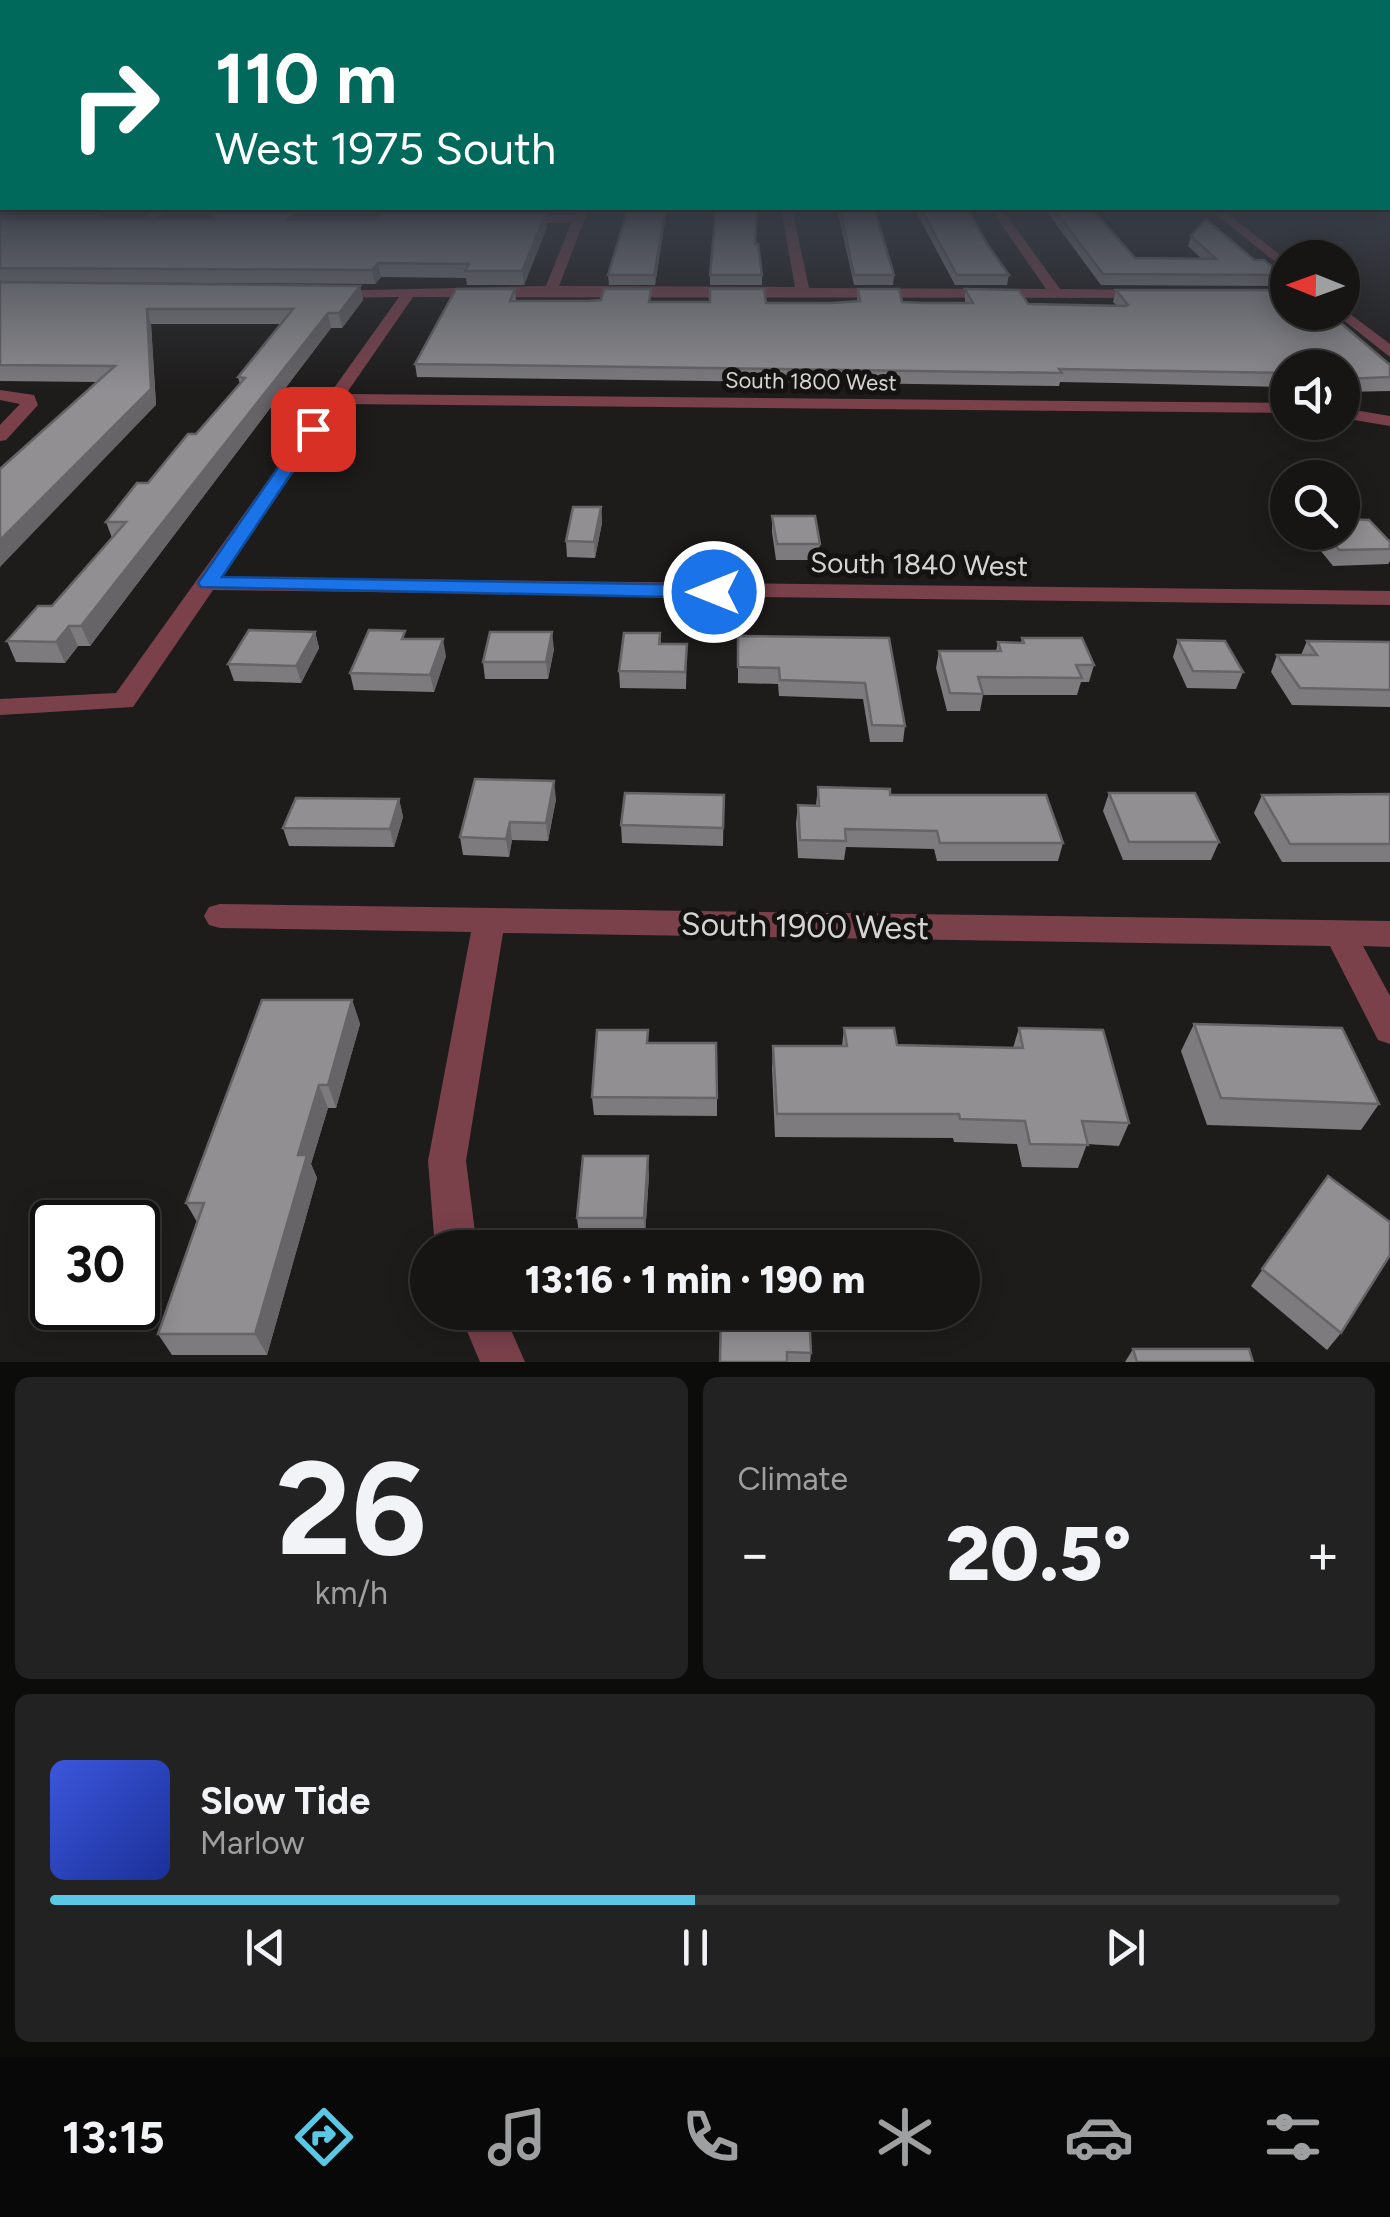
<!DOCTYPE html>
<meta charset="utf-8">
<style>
body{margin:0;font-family:Figtree,sans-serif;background:#232222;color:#f1f3f6;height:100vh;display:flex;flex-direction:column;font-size:38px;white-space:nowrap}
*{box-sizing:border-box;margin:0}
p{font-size:32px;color:#9e9fa0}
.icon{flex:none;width:55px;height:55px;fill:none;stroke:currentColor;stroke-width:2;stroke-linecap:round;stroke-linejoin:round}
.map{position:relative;height:1362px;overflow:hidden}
.side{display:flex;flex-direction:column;gap:15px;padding:15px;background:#0c0c0b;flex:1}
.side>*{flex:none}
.guide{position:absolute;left:0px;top:0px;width:1390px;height:210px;box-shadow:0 5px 25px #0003,0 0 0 2px #353434;background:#00695c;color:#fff;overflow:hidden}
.needle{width:65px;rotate:271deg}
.tools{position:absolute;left:1270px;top:240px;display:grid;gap:20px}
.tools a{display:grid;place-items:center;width:90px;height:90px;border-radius:50%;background:#161514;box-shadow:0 5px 25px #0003,0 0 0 2px #353434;font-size:50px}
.speed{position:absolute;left:30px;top:1200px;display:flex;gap:20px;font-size:50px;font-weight:700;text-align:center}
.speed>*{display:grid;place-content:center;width:130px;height:130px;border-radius:50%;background:#161514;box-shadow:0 5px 25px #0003,0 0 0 2px #353434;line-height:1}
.speed .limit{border:5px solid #111;border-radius:15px;background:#fff;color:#111}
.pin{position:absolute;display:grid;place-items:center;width:85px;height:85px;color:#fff;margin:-42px;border-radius:20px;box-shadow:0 5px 15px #0006}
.me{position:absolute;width:110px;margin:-55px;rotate:270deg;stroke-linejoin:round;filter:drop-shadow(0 0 8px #0008)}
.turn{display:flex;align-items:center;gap:35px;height:210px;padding:0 50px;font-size:45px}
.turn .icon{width:130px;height:130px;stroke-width:2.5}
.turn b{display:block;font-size:70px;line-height:85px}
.big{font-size:75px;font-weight:800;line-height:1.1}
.side .tile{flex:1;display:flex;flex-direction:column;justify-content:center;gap:15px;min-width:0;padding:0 35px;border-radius:15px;background:#232222}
.side .dial{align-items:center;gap:0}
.dial b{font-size:130px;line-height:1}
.song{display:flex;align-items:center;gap:30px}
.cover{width:120px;height:120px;border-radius:15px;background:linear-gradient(135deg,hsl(230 70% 55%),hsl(230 70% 35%))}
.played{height:10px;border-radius:5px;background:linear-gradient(90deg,#5ac8e5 50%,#353434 50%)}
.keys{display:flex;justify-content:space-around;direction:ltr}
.heat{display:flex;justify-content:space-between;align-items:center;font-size:55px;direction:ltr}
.side .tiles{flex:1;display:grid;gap:15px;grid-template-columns:1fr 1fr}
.tile:last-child{grid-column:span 2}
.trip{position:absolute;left:410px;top:1230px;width:570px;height:100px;border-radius:50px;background:#161514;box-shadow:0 5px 25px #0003,0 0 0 2px #353434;font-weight:800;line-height:100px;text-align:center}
.tabs{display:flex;height:160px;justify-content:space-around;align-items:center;background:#090808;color:#9e9fa0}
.tabs .icon{width:70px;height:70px}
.tabs .current{color:#5ac8e5}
.tabs b{font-size:45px;color:#f1f3f6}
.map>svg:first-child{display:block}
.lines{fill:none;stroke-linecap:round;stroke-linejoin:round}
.street{fill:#7a414b;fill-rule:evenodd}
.wall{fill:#7d7b7e}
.shaded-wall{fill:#666466}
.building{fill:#918f92;stroke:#666466;stroke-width:2.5}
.route{fill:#1a73e8;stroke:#114b97;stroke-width:2.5}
.labels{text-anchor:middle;stroke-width:10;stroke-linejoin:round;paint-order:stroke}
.far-street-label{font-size:22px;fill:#d5d4d3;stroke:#151312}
.street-label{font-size:28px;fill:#d5d4d3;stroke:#151312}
.near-street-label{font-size:32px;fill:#d5d4d3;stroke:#151312}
</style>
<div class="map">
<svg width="1390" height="1362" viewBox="0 0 1390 1362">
<rect width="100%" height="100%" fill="#1e1c1b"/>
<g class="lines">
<!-- street -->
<g class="street">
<path d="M1388,206L1390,212H1225L1288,261V272L1208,208Z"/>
<path d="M157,208H170L151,222H143V216Z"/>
<path d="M578,208H589L559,286L795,287L781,208H792L809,288L1046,289L990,208H1001L1060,289L1150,290L1157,294L1150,298L413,297L346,394L1288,403V413L340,404L222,577L1390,591V605L213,590L133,707L0,715V699L116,693L399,297L330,298L325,297V291L546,286L571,223H515L509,219L515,215H574Z"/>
<path d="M0,215H100L106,219L100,223H0Z"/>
<path d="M260,216H410L416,220L410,224L256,223Z"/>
<path d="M1342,308L1390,344V357L1337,315Z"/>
<path d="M0,390L34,395L38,405L6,440L0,441V425L20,404L0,400Z"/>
<path d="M1342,408L1390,416V426L1342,418Z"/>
<path d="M220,904L1390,921V947L1363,946L1390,996V1044L1378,1040L1330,946L503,933L466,1161L477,1248H435L428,1161L471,932L220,928L209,925L204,916L209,907Z"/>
<path d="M459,1312H503L525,1362H480Z"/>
</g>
</g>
<!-- wall -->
<g class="wall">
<path d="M0,202H2V208H68L53,211H0Z"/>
<path d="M215,208H316L312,211H216Z"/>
<path d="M394,208H554L552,211H395Z"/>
<path d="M667,208L655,285H609L608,275Z"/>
<path d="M837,208H874L894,275L893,285H854Z"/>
<path d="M914,208H967L987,244L1009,275L1007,285H955Z"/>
<path d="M1044,208H1091L1135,258L1202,259L1188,246L1191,236L1254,260L1283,275L1279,286L1101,285Z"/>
<path d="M293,214L294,220L547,227L524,285H467L466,278L381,277L375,284L0,282V219H215Z"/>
<path d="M755,244L762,275V285H710V275Z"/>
<path d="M0,282L360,286L363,300L342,328H331L90,646H78L65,663L16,662L7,641L52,606L112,538L106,522L148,483L196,434L240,384L238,377L281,324H151L156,405L97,382L0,381Z"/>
<path d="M515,289L516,301L832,303L857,301L858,289L902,302L924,303H965V289L1028,304L1117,306L1113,302L1116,290L1390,365V391L1342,392V368H1288V387L1116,383L1060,382L1059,386L417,377L415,364Z"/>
<path d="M601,507L602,523L595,558L567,557L566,541Z"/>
<path d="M772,516L820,544L818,560H776L772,532Z"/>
<path d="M1309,532H1342L1390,542V561L1388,564L1333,566L1308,535Z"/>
<path d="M315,632L319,648L301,683L234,681L228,664Z"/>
<path d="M660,633L661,644H687L686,689L620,688L619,671Z"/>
<path d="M738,636L889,638L905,726L903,742H870L863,699L779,696L778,684L738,683Z"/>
<path d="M1022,638L1094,665L1089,682H1081L1077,695H983L980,711H947L936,668L939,651H996L998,642L1021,643Z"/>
<path d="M407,639L446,656L434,692L354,690L350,673Z"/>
<path d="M1178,640L1243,672L1236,689L1187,688L1173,657Z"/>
<path d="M1307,641L1390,642V707L1292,705L1271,672L1277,655H1301Z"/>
<path d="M554,649L548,679H485L483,662Z"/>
<path d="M818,787L890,795L1063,843L1058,861H937L934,849L846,847L844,860L798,858L796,823L798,805H816Z"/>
<path d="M1109,793L1219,842L1211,860H1123L1103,811Z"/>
<path d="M1390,794V862H1282L1254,813L1262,795Z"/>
<path d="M724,795L723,846L622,843L621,825Z"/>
<path d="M399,799L403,817L394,847L289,846L283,828Z"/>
<path d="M556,799L548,841L512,840L509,857L463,855L460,837Z"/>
<path d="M352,1000L360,1024L336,1108H328L311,1164L317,1178L267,1355H172L158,1334L197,1222L186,1203Z"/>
<path d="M1194,1024L1379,1104L1361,1130L1207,1125L1181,1051Z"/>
<path d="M844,1028L897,1045L1013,1048L1019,1028L1129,1123L1119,1146L1087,1144L1078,1168L1022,1167L1017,1144L954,1142L953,1138L775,1137L772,1069L773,1046H842Z"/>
<path d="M649,1043L717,1098V1116L594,1115L592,1097Z"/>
<path d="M649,1174L645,1236L579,1235L577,1218Z"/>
<path d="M1328,1176L1341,1333L1327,1350L1251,1286Z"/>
<path d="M720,1312L811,1353L810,1362H720Z"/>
<path d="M1133,1349L1253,1362H1125Z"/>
</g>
<!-- shaded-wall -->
<g class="shaded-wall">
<path d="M666,208H667L655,285L654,275Z"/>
<path d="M546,214L547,227L524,285L522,271Z"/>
<path d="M378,263L381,277L375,284L372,270Z"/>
<path d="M360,286L363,300L342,328L339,313Z"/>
<path d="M147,309L151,324L156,405L0,567V540L151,389Z"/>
<path d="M328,313L331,328L90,646L81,626Z"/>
<path d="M601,507L602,523L595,558L594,542Z"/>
<path d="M69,626L78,646L65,663L56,642Z"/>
<path d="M315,632L319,648L301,683L296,666Z"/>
<path d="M552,632L554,649L548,679L546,662Z"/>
<path d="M443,639L446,656L434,692L430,675Z"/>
<path d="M554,781L556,799L548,841L546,823Z"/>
<path d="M399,799L403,817L394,847L390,829Z"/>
<path d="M510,822L512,840L509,857L506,839Z"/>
<path d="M352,1000L360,1024L336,1108L328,1085Z"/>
<path d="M319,1085L328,1108L311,1164L317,1178L267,1355L255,1334L298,1155Z"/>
<path d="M648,1156L649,1174L645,1236L644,1218Z"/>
</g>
<!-- building -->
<g class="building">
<path d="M626,208H666L654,275H608L624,222Z"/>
<path d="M716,208H757L755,244H758L762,275H710Z"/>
<path d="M840,208H874L894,275H854Z"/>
<path d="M920,208H967L987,244L1009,275H957Z"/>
<path d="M1053,208H1091L1135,258L1216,259L1191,236L1206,219L1254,260H1264L1283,275L1103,274Z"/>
<path d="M214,214H293L287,220H376L381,214H546L522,271H465L469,264L378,263L372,270L0,268V219H215Z"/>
<path d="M0,282L360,286L339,313H328L81,626H69L56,642L7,641L38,606H52L126,522H106L137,483H148L188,434H196L245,378L238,377L293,309H147L151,389L0,540V469L115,366L0,365Z"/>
<path d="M456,289H515L510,301H588L601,300L604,289H651L649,302H710V289H764L766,303H832L860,301L858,289H899L902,302L924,303H973L965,289L1019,290L1028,304L1125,306L1128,305L1116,290H1288V312H1328L1390,365V377L1343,379L1342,368H1288V373L1059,369L1062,373L415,364Z"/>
<path d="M573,507H601L594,542L566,541Z"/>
<path d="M772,516H815L820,544H777Z"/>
<path d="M1342,519L1369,520L1390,542V549L1339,550L1325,532H1342Z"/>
<path d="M249,630L315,632L296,666L228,664Z"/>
<path d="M369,630L405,631L402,639H443L430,675L350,673Z"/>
<path d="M490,632H552L546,662H483Z"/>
<path d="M624,633H660L659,644H687L685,672L619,671Z"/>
<path d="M738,636L889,638L905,726L872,725L865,683L780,680L779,668L738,667Z"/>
<path d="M1022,638H1082L1094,665H1076L1082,678L978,677L983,694L950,693L939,651H1001L998,642L1024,643Z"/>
<path d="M1178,640L1225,641L1243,672L1193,671Z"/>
<path d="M1307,641L1390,642V690L1300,688L1277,655H1317Z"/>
<path d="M475,779L554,781L546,823L510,822L506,839L460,837Z"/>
<path d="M818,787L890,789V795H1046L1063,843H940L937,831L845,829L846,841L800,840L798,805L819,806Z"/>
<path d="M625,793L724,795L723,828L621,825Z"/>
<path d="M1109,793H1195L1219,842H1129Z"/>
<path d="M1390,794V844H1290L1262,795Z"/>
<path d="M296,798L399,799L390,829L283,828Z"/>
<path d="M262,1000H352L328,1085H319L298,1155H307L255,1334H158L204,1203H186Z"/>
<path d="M1194,1024L1342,1028L1379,1104L1221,1098Z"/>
<path d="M844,1028H894L897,1045L1023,1048L1019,1028L1103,1030L1129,1123L1082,1121L1088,1145L1030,1144L1025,1121L960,1119L959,1114H777L773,1046H847Z"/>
<path d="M597,1030H648L647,1043H716L717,1098L592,1097Z"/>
<path d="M583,1156H648L644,1218H577Z"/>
<path d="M1328,1176L1390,1222V1255L1341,1333L1262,1269Z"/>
<path d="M721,1312H809L811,1353L787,1352V1362H720Z"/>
<path d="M1133,1349H1249L1253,1362H1137Z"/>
</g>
<!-- sky -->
<linearGradient id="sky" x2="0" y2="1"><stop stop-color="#100f0f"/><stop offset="0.52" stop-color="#3b404a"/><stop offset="1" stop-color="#3b404a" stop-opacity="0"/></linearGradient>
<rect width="1390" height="392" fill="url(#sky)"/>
<!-- route -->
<path class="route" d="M307,426L321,429L222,577L714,585L724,592L714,598L201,587L198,583Z"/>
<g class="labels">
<!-- far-street labels -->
<g class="far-street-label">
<text transform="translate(811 381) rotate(1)" y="8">South 1800 West</text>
</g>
<!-- street labels -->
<g class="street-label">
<text transform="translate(919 564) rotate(1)" y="10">South 1840 West</text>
</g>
<!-- near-street labels -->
<g class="near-street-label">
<text transform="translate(805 926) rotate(1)" y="11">South 1900 West</text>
</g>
</g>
</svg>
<div class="tools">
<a><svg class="needle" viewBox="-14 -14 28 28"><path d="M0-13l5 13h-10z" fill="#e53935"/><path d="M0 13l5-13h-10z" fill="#9e9fa0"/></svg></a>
<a><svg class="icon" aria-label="sound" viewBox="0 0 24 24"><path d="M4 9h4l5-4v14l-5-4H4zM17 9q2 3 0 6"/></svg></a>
<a><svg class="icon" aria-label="search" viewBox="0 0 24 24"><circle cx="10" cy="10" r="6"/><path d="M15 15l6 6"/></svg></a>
</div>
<div class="speed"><div class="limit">30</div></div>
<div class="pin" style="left:313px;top:429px;background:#d93025"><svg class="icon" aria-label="arrive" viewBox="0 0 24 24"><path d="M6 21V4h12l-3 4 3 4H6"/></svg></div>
<svg class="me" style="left:714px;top:592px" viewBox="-20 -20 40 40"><circle r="17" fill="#1a73e8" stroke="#fff" stroke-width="3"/><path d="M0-11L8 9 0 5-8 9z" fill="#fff"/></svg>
<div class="trip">13:16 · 1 min · 190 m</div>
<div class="guide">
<div class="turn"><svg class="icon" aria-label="right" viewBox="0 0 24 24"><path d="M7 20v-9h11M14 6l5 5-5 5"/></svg><div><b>110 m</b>West 1975 South</div></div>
</div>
</div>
<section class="side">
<div class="tiles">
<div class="tile dial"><b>26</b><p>km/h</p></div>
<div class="tile"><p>Climate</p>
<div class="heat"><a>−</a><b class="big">20.5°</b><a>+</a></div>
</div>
<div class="tile">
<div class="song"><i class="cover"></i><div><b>Slow Tide</b><p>Marlow</p></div></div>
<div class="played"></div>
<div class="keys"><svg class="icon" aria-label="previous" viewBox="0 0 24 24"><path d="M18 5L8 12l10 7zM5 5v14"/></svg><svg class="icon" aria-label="pause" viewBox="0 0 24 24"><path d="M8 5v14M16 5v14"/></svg><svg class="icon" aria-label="next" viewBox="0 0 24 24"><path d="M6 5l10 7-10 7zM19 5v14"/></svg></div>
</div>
</div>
</section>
<nav class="tabs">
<b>13:15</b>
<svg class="icon current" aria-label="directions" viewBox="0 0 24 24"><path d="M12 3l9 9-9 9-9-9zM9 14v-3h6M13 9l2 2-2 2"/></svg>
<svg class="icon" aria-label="music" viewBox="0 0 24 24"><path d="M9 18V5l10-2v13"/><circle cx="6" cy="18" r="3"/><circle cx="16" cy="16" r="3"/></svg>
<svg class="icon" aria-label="phone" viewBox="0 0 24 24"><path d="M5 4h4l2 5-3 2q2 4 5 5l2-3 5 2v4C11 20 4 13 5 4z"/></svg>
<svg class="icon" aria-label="climate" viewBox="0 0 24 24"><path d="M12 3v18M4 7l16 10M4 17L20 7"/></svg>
<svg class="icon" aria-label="car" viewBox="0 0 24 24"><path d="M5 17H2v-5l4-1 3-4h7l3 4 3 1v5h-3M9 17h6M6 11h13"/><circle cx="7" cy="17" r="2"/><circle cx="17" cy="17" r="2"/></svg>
<svg class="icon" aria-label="filters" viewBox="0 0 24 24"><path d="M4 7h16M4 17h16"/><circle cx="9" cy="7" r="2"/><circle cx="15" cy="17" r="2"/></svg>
</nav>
